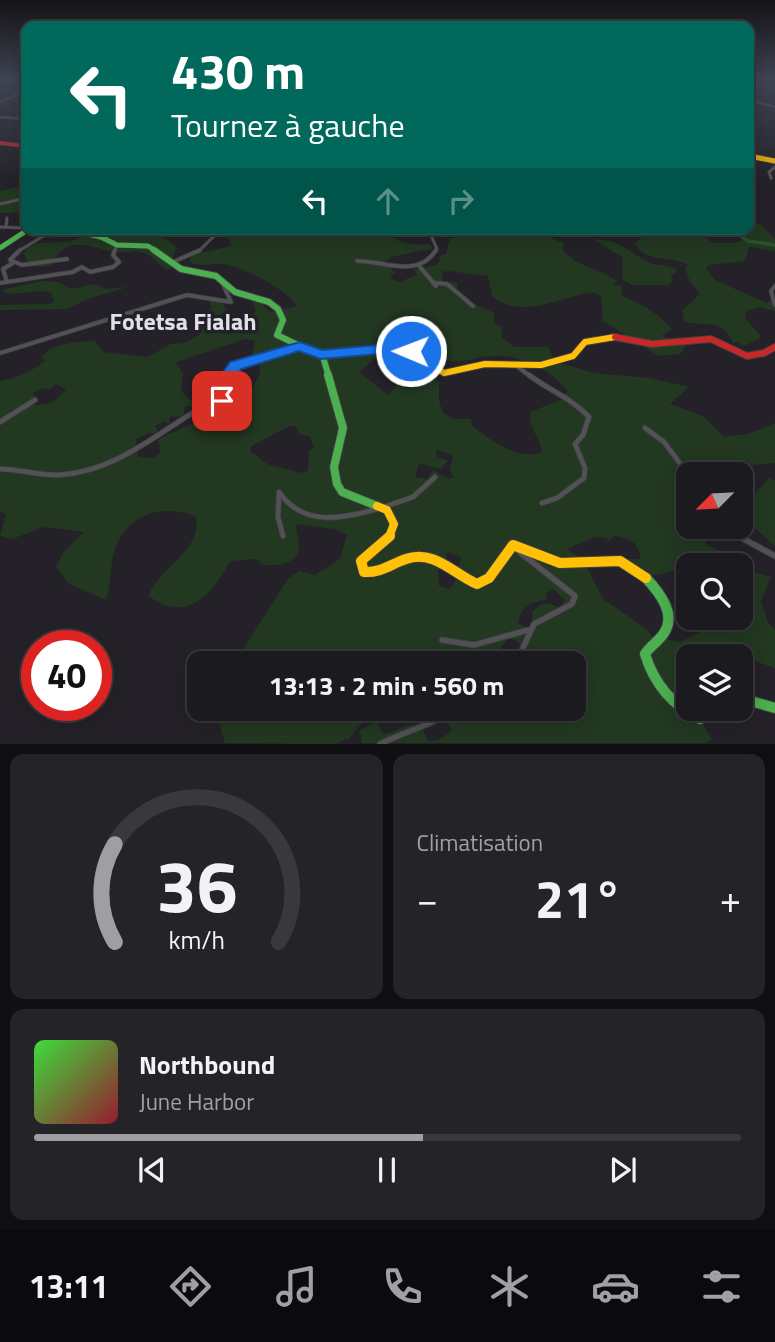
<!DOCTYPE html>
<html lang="fr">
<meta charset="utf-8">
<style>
body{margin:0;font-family:"Titillium Web",sans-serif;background:#242327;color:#f1f3f6;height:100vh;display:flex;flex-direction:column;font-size:26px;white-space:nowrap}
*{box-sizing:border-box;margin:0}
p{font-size:23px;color:#a0a1a4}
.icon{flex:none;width:38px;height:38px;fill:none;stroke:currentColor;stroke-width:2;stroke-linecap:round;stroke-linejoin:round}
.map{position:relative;height:744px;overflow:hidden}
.side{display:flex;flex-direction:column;gap:10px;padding:10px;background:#0f0e10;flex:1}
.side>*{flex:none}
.hud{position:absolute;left:21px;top:21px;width:733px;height:214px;border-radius:14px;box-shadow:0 4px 18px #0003,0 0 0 2px #39383c;background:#00695c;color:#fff;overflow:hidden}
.needle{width:46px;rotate:246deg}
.tools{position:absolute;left:676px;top:462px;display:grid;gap:14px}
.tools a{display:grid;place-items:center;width:77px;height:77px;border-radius:14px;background:#1b1a1e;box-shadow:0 4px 18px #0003,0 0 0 2px #39383c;font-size:35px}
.speed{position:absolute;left:21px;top:630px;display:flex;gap:14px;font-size:35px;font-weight:700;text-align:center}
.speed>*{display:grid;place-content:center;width:91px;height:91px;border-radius:50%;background:#1b1a1e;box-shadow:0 4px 18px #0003,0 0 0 2px #39383c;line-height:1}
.speed .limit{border:10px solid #d22;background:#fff;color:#111}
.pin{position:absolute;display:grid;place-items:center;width:60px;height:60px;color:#fff;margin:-30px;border-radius:14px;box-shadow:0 4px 10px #0006}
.me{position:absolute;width:77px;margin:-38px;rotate:271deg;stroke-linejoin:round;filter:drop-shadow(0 0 5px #0008)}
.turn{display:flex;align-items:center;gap:24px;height:147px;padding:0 35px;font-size:32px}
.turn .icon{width:91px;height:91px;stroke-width:2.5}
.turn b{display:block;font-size:49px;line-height:60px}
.lanes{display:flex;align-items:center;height:66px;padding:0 35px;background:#0003;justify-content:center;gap:35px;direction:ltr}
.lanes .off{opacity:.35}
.big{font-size:52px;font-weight:700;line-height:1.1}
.side .card{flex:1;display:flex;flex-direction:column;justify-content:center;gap:10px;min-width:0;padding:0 24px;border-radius:14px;background:#242327}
.side .dial{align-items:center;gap:0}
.dial svg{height:182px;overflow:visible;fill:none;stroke:#39383c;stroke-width:7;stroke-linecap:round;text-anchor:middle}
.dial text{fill:#f1f3f6;stroke:none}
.song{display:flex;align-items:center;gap:21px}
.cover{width:84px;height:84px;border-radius:10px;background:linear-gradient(135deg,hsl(120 70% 55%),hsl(350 70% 35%))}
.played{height:7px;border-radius:4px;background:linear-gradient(90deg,#9f9ea4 55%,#39383c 55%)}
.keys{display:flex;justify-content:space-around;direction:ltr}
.heat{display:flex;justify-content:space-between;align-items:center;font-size:38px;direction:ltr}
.side .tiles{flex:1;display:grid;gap:10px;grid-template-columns:1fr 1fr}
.card:last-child{grid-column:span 2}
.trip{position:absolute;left:187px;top:651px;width:399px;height:70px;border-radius:14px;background:#1b1a1e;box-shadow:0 4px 18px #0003,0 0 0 2px #39383c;font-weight:700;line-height:70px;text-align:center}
.menu{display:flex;height:112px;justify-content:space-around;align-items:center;background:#0b0a0c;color:#a0a1a4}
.menu .icon{width:49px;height:49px}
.menu .selected{color:#9f9ea4}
.menu b{font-size:32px;color:#f1f3f6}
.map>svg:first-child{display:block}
.green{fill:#223821;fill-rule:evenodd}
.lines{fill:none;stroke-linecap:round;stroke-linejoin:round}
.river{stroke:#2b512a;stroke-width:3.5}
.street-far4-casing{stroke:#3f3e43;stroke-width:2.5}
.street-far3-casing{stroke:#3f3e43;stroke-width:3.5}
.street-far2-casing{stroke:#3f3e43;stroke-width:5}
.street-far1-casing{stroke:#3f3e43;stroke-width:6}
.street-casing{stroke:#3f3e43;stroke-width:7}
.fast-far3-casing{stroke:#3f3e43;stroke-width:6}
.fast-far2-casing{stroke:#3f3e43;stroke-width:8}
.fast-far1-casing{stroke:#3f3e43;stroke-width:10}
.fast-casing{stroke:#3f3e43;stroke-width:12}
.slow-far3-casing{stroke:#3f3e43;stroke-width:6}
.slow-far2-casing{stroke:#3f3e43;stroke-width:8}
.slow-far1-casing{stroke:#3f3e43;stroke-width:10}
.slow-casing{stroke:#3f3e43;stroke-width:12}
.jam-far1-casing{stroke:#3f3e43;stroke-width:4.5}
.jam-casing{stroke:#3f3e43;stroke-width:8}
.street-far4{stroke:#525255;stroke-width:2}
.street-far3{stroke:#525255;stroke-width:2.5}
.street-far2{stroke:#525255;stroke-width:3.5}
.street-far1{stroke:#525255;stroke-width:4.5}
.street{stroke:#525255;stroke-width:5}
.fast-far3{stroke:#4caf50;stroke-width:5}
.fast-far2{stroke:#4caf50;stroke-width:6}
.fast-far1{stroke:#4caf50;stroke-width:8}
.fast{stroke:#4caf50;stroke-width:10}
.slow-far3{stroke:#ffc107;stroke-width:5}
.slow-far2{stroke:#ffc107;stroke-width:6}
.slow-far1{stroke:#ffc107;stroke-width:8}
.slow{stroke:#ffc107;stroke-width:10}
.jam-far1{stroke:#c62828;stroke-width:3.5}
.jam{stroke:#c62828;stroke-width:6}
.route{fill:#1a73e8;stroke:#114b97;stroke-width:2}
.labels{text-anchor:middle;stroke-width:7;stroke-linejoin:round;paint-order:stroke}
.quarter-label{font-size:24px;font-weight:bold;fill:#e1e0e7;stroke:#23202a}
</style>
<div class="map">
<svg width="775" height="744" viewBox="0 0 775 744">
<rect width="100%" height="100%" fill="#242228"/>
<!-- green -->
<g class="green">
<path d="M26,185V217L25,212L0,213V191Z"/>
<path d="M749,222L760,224L775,239V251L749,247L745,261L709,265L706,268L715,280L767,303L775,297V311L759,307L747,311L745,318L760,335L759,339L744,346L736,342L731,344L733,342C721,318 706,327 684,322L682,311L700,294L690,282L685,268L688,265C672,255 645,264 635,243L642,238L632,229H695L713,243H733L749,238L720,229H749Z"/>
<path d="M83,229C112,229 130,235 158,233L177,247L172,259L175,267L167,270C159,265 154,257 145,253C136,249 127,253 117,252C87,248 69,232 50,266L24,267L28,262L23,253C38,233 66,251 85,234Z"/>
<path d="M233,229H390L399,232L393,237C403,245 418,245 430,244L433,248L430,249L391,257L385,262L395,273L390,278L399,282L417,275L414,269L436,265L440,261L439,256L446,254L450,238L466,236L461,229H546L553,239L564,243L563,250C580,270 597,266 617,281L612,285L622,286L621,296C642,304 658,312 672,330L662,335L677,345H686L680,354L659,356L603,321L601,296L593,292C562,296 522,321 492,296L488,276L448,271L442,272L443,281L458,283L456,293L460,297L494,313L495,324L501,326L502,337L514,347H548L555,361L593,373L649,378L689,387L670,404L703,416L724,437L748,434L775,423V463L742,466L737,474H688V505L683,512L688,519V527H694L708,546L724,552L752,571L771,577L761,601L768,622L775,630V668L752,660L740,662V656H688V709H694L712,740L706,743H362L360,730L376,722L384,734C400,732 401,721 421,727L429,741L441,739L452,730L443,716L429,715L427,711L429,709H574V663H540L539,654L523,649C519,643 515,638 507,639L499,652H491L471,663H234L288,579L299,571L315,575L340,559L347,535L335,529L296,524C296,532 300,540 299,547C298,565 273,567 261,564L257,559L230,561C213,594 186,625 149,596C157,567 202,553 196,517C159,501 118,518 112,562C110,576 111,586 106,600L69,584L56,566L63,553L84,532L44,527L12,539L0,536L6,514L0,511V381C17,378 32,372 45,360L42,358C50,342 79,342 95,341L103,352L148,357L171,344L184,343L200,335L191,322L212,308L208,299L221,301L227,310L245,320L256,312L252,301L260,303L270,312L297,306C286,289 242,266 222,264C211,263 201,268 190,262L191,255L231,246L229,239L223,235ZM405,333C415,345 433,359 450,361C463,363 479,356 493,356C522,354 550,370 568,391L560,400L530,412C529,429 539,436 542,452C518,462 491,440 472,426L471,419H453L443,413L439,401V381L418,375L401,380L388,395L359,372ZM245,339L255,341L252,355L260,362V373L248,398L233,418L199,408L181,391L183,374L176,362ZM56,384L66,390C51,404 53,404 33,405L37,400L33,393L43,388L49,390ZM185,406H191L198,419C185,430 171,431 158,440L160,452L153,458L138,457L136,439L149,433L159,434L155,426L165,421L169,425L170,417L183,416ZM290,426H296L299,434L310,436L314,448L309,450L308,470L302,473L267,464L250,451L251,446ZM437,450L453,455L450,471L454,477L449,479L433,470L427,479L415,477L419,463L440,469L448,461L436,456ZM615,536C629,538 641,544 640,559H628L642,575C666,578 673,566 696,564C709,562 726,565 740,565V618H712L702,631L680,642L652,636L648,630L603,599L583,560L567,549L595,537L606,538L609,541ZM447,552L462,558L458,566L451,564L456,579L450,589L439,586L438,569L446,566ZM553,589L565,600L559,608C545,601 543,602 532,612V624L528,628L518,623C522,606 530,602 546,600V594Z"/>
<path d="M595,240C617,237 632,255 651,263C660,267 670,263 677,271L671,276L672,281L668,285H632L622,279L623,258Z"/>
<path d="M43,281L59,282L71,289L95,284L105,289L128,287L90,298L66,309L0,310V305L50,304L54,301L51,293C35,287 14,299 1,290Z"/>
<path d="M769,478L775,481V546L740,515V496L747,502Z"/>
<path d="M215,709H389L361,724L349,739L333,744L225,743Z"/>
</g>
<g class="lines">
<!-- river -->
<g class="river">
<path d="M749,224L752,225L749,227"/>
<path d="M741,229L737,233L748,241L775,245"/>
</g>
<!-- street-far4 casing -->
<g class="street-far4-casing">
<g id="street-far4">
<path d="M19,80L26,84"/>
<path d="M0,83L10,80"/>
<path d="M749,100L775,107"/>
<path d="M0,102L26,91"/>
<path d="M0,117L26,119"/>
</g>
</g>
<!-- street-far3 casing -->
<g class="street-far3-casing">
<g id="street-far3">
<path d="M771,178L769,172L775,167"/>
<path d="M0,204L26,198"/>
<path d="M6,226L7,218"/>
<path d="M0,227L26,228"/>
<path d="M51,229V236"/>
<path d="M413,229L430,233L440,229"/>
<path d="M430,233L437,249L435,252"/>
<path d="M17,252L50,232"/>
<path d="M114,252L117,245"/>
<path d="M198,252L221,229"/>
</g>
</g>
<!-- street-far2 casing -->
<g class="street-far2-casing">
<g id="street-far2">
<path d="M20,250L10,260L22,265L67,259"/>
<path d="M357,261C385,261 418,279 436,250"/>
<path d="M173,262L200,250"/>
<path d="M420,267L436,286"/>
<path d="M6,279L3,269L13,263"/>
<path d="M0,283L73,272L82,267L90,272L113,267L119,262L113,255L115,250"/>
<path d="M433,283L447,284L473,306"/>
<path d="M775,286L771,291L775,305"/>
<path d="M0,353L187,295L231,302L223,284"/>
<path d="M518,367L531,377"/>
<path d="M228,377L242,362L300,346"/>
</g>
</g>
<!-- street-far1 casing -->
<g class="street-far1-casing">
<g id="street-far1">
<path d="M529,375C550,391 570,397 589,417L583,435L575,444L585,468L584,478L557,498L542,503"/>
<path d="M0,422L35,400"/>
<path d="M645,428L664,442L688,474"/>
<path d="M0,469C20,469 39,476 59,475C112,472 150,439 194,412C208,403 225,404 232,386L227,378L229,375"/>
<path d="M384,507L413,497L435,477"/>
<path d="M722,527L741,537"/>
<path d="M283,536L278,517L279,492C303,527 341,519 377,509"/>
</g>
</g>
<!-- street casing -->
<g class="street-casing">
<g id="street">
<path d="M738,536L775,556"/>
<path d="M442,640L474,645L528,630"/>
<path d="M516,663L534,624L572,604L575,596L517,550"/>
<path d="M380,744C406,731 432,725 457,709"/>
</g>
</g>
<!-- fast-far3 casing -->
<g class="fast-far3-casing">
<g id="fast-far3">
<path d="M67,229L101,237L117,245L148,246L157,252"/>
<path d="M0,248L29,229"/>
</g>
</g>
<!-- fast-far2 casing -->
<g class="fast-far2-casing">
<path id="fast-far2" d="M154,250L181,269L216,276L235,292L269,302L278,309L283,320L277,335L323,357L329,377"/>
</g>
<!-- fast-far1 casing -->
<g class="fast-far1-casing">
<path id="fast-far1" d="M328,375L343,428L334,467L337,484L342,492L377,506"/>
</g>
<!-- fast casing -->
<g class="fast-casing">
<g id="fast">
<path d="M646,578C659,592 677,614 664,633C659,641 650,646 645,654C654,684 672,705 700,719L711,709"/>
<path d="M740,698L775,708"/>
</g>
</g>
<!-- slow-far3 casing -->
<g class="slow-far3-casing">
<path id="slow-far3" d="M749,156L775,161"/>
</g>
<!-- slow-far2 casing -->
<g class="slow-far2-casing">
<path id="slow-far2" d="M319,354L404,348L444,373L485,364L541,365L573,356L585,342L615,337"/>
</g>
<!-- slow-far1 casing -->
<g class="slow-far1-casing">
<path id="slow-far1" d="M377,506L387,510L394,524L389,537"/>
</g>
<!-- slow casing -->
<g class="slow-casing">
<path id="slow" d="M390,536L361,561L364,572C381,573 391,564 406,559C433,549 454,574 477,584L489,578L513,545L560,563L620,561L646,578"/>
</g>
<!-- jam-far1 casing -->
<g class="jam-far1-casing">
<path id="jam-far1" d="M0,143L26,146"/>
</g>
<!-- jam casing -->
<g class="jam-casing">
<path id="jam" d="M615,337L652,344L711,339L747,356L764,353L775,347"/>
</g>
<!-- street-far4 -->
<use href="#street-far4" class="street-far4"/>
<!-- street-far3 -->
<use href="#street-far3" class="street-far3"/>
<!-- street-far2 -->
<use href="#street-far2" class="street-far2"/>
<!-- street-far1 -->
<use href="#street-far1" class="street-far1"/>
<!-- street -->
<use href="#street" class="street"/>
<!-- fast-far3 -->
<use href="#fast-far3" class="fast-far3"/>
<!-- fast-far2 -->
<use href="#fast-far2" class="fast-far2"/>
<!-- fast-far1 -->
<use href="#fast-far1" class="fast-far1"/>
<!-- fast -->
<use href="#fast" class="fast"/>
<!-- slow-far3 -->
<use href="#slow-far3" class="slow-far3"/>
<!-- slow-far2 -->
<use href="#slow-far2" class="slow-far2"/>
<!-- slow-far1 -->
<use href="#slow-far1" class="slow-far1"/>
<!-- slow -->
<use href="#slow" class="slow"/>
<!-- jam-far1 -->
<use href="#jam-far1" class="jam-far1"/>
<!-- jam -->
<use href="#jam" class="jam"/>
</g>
<!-- sky -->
<linearGradient id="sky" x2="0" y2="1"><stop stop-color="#141316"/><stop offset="0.43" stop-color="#3f4453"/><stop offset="1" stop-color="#3f4453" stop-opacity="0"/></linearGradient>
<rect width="775" height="184" fill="url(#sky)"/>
<!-- route -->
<path class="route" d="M300,342L322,350L401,343L419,351L411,356L400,352L321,359L299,351L241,369L236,378L240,386L235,398L228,405H216L214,401L224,386L219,378L230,362Z"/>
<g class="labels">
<!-- quarter labels -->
<g class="quarter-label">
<text x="183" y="330">Fotetsa Fialah</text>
</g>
</g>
</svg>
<div class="tools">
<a><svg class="needle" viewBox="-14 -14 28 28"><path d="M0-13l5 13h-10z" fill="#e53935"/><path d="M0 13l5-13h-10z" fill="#a0a1a4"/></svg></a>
<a><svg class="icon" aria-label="search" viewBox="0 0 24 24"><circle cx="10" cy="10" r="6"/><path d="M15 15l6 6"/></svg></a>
<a><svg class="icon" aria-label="layers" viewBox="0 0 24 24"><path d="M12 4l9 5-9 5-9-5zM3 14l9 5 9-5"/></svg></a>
</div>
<div class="speed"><div class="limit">40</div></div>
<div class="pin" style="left:222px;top:401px;background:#d93025"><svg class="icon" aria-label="arrive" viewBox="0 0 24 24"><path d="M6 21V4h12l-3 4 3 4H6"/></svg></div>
<svg class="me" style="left:411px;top:351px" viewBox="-20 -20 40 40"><circle r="17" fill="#1a73e8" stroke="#fff" stroke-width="3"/><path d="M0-11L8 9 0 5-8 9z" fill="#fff"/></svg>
<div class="trip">13:13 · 2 min · 560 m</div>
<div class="hud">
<div class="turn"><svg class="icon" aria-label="left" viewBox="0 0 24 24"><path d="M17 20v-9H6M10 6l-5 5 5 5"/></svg><div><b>430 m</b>Tournez à gauche</div></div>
<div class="lanes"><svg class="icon" aria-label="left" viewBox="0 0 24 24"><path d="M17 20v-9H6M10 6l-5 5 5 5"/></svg><svg class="icon off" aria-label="ahead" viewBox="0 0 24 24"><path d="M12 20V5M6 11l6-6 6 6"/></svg><svg class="icon off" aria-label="right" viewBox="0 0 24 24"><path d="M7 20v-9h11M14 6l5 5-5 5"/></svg></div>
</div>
</div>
<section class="side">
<div class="tiles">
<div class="card dial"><svg viewBox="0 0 100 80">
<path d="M14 69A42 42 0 1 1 86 69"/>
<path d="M14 69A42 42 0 0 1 14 26" stroke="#9f9ea4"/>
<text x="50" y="56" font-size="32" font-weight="700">36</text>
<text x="50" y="72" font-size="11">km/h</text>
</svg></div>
<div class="card"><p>Climatisation</p>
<div class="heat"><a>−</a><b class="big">21°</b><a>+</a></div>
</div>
<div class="card">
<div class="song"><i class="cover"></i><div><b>Northbound</b><p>June Harbor</p></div></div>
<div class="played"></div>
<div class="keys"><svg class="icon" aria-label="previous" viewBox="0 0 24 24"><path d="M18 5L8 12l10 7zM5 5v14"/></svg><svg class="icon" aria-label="pause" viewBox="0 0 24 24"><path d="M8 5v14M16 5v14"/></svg><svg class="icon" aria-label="next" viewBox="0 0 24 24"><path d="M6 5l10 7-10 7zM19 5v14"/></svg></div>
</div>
</div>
</section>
<nav class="menu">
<b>13:11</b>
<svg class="icon selected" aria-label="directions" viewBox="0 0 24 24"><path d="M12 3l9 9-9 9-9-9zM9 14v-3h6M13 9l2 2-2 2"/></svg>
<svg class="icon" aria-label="music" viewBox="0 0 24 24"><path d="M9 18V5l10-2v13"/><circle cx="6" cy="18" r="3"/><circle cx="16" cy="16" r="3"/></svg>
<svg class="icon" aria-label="phone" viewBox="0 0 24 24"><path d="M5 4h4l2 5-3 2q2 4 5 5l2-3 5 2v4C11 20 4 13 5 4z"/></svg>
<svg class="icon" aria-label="climate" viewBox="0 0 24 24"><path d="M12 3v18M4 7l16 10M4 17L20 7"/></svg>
<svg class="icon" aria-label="car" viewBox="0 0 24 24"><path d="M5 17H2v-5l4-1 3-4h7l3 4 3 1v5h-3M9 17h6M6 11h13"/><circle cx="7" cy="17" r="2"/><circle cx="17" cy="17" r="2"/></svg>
<svg class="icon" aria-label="filters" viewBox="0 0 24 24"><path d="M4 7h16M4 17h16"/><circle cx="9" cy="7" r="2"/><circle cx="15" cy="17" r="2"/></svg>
</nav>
